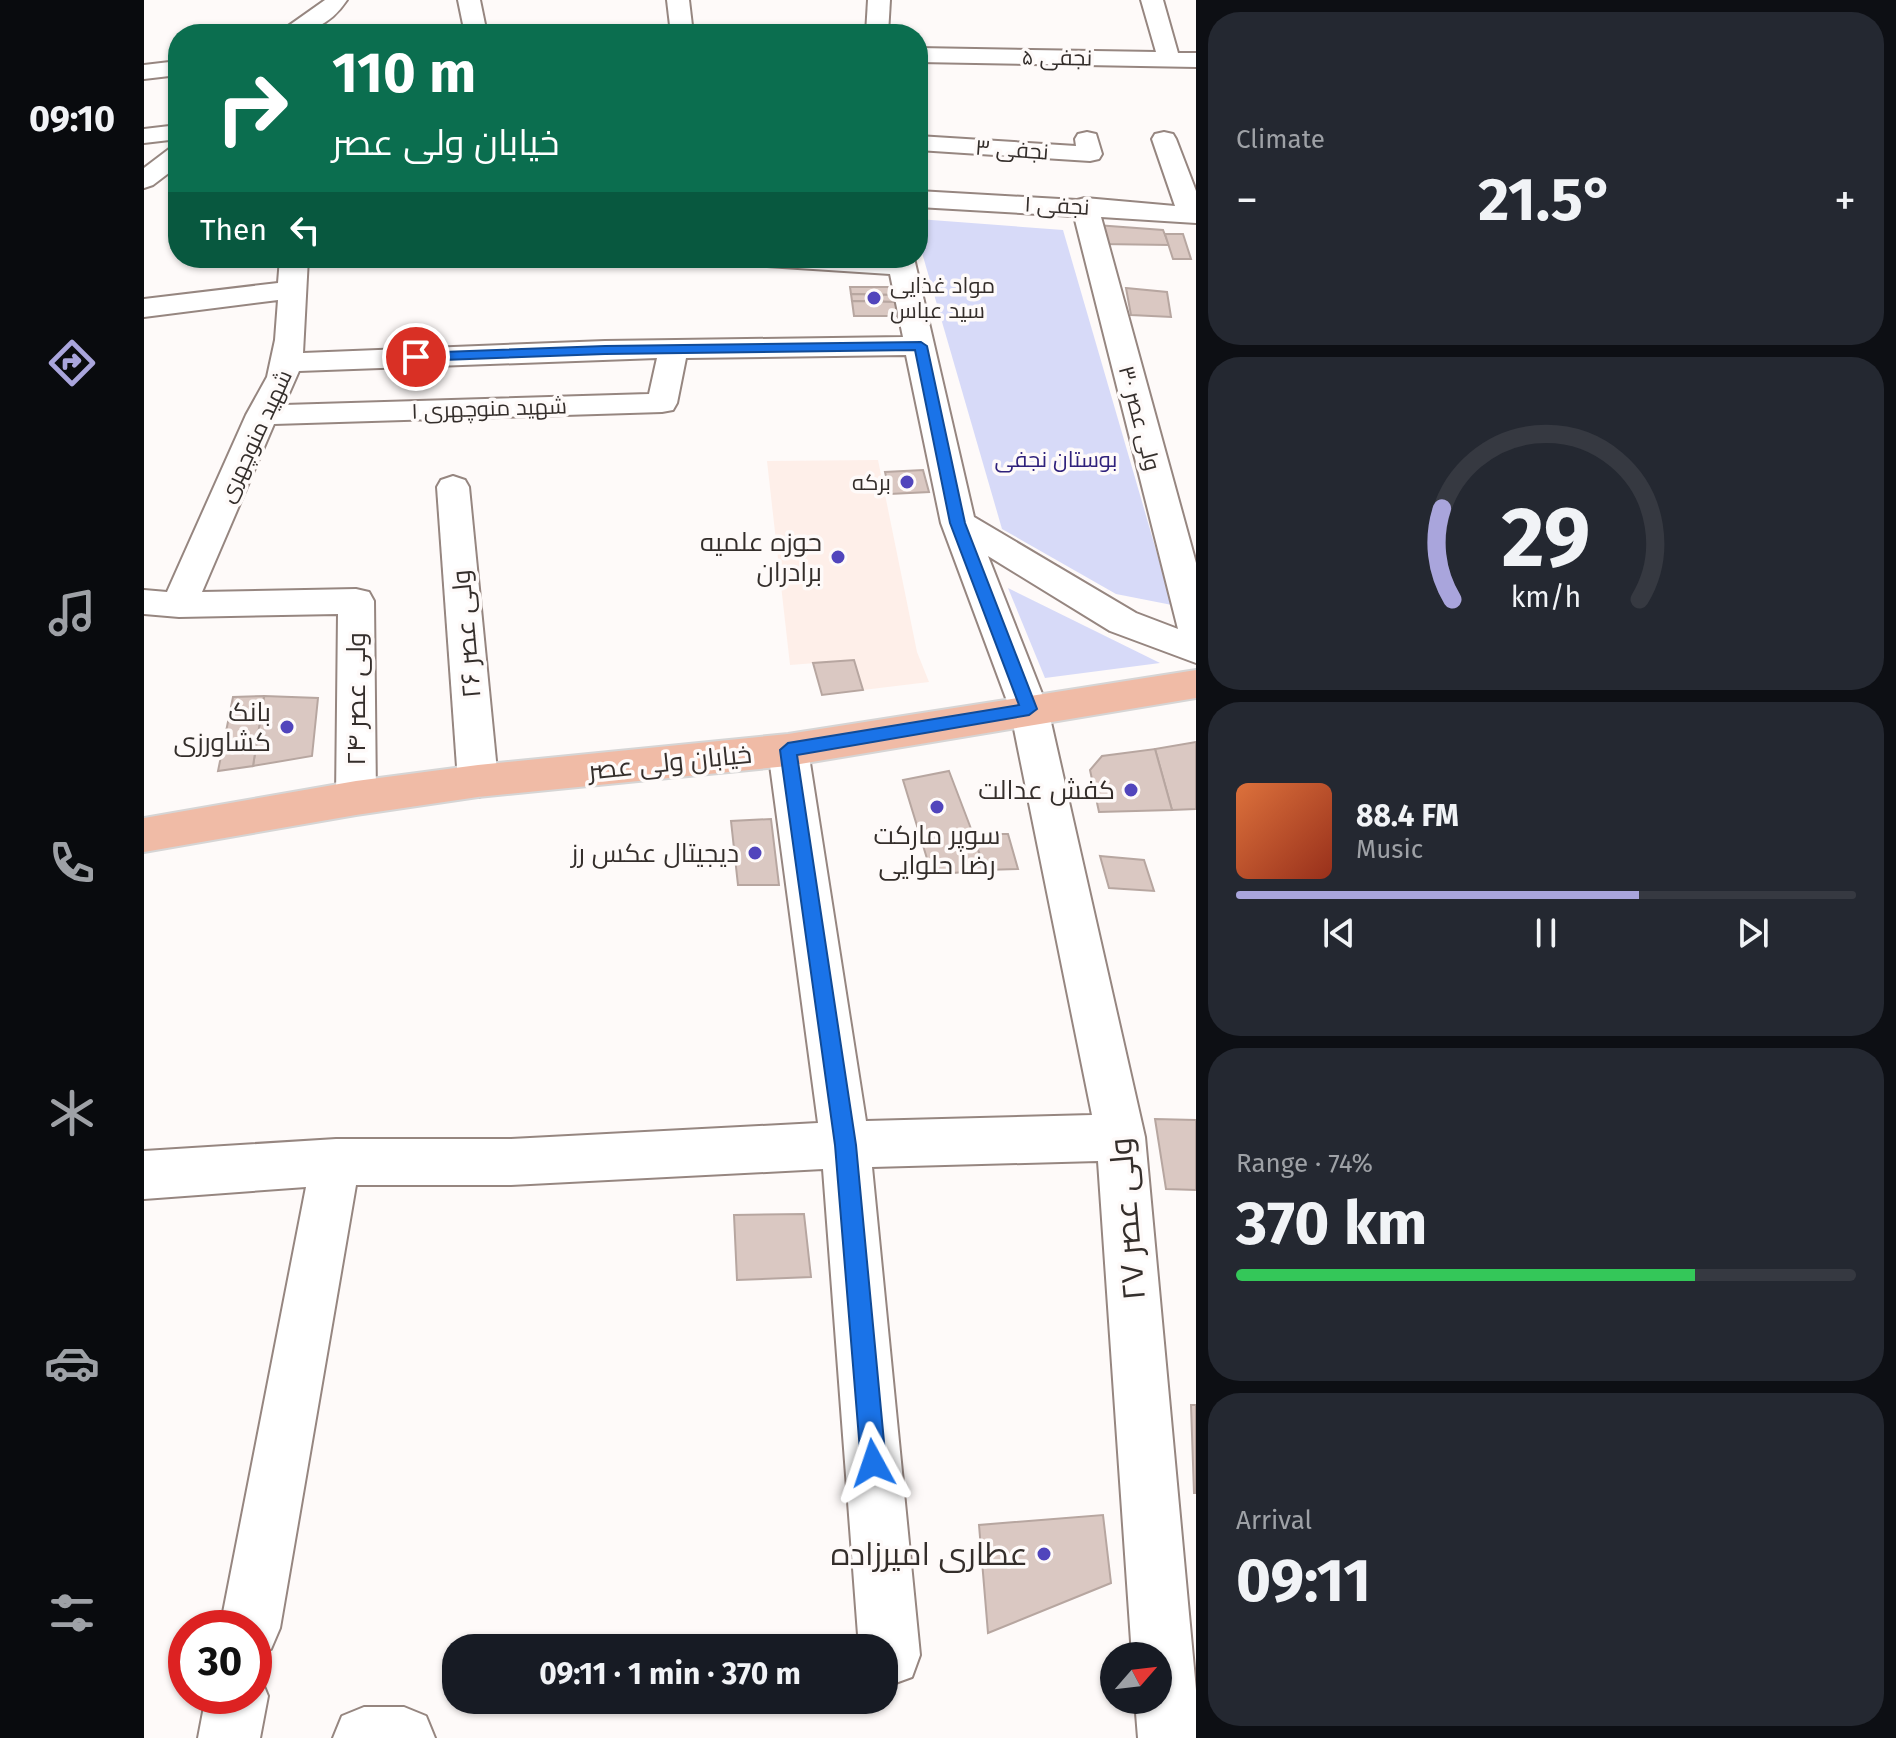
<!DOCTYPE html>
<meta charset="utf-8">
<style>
body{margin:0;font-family:"Fira Sans",Cairo,sans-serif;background:#242831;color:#f1f3f6;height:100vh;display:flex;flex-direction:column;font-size:30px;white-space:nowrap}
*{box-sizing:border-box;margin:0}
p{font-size:26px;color:#9ea1a6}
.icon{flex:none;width:44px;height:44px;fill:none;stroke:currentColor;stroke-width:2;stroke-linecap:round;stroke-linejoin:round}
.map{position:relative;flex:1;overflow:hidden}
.sheet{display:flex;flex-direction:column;gap:12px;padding:12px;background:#0d0f14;width:700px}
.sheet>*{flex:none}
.top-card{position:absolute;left:24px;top:24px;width:760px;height:244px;border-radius:32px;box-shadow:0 2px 6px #0004;background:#0b6e4f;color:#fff;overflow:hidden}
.needle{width:52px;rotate:62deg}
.controls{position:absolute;left:956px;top:1642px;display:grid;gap:16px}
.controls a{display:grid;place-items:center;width:72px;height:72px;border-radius:50%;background:#171b24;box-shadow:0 2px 6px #0004;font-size:40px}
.speed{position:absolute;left:24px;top:1610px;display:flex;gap:16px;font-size:40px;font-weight:700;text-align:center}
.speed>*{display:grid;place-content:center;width:104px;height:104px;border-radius:50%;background:#171b24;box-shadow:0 2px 6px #0004;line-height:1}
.speed .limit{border:12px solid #d22;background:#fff;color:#111}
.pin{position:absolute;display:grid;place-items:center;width:68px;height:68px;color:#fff;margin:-34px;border:4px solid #fff;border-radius:50%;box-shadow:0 2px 8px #0007}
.me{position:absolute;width:88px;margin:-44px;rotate:355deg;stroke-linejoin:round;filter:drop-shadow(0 0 6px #0008)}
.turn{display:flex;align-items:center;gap:28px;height:168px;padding:0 32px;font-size:36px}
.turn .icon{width:104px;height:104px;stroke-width:2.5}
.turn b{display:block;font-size:56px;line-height:68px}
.then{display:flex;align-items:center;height:76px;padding:0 32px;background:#0003;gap:16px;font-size:30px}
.big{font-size:60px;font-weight:700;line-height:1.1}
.sheet .widget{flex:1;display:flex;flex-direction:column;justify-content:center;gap:12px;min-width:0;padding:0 28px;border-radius:32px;background:#242831}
.sheet .dial{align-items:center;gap:0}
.dial svg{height:208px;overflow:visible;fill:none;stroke:#363941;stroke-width:7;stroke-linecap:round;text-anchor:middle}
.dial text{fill:#f1f3f6;stroke:none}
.song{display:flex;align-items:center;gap:24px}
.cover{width:96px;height:96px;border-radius:12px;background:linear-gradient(135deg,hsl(20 70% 55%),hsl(10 70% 35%))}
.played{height:8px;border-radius:4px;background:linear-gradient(90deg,#a9a5dc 65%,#363941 65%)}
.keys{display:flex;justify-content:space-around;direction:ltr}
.heat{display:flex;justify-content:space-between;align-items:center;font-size:44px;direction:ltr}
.charge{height:12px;border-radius:6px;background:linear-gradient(90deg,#34c759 74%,#363941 0)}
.trip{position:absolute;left:298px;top:1634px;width:456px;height:80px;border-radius:32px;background:#171b24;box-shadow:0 2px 6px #0004;font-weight:700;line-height:80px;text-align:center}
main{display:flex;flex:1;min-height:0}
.menu{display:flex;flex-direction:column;width:144px;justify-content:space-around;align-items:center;background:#090b0e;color:#9ea1a6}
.menu .icon{width:56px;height:56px}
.menu .selected{color:#a9a5dc}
.menu b{font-size:36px;color:#f1f3f6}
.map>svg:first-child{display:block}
.built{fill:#feefe9}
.green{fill:#d7daf8}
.building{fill:#dac8c2;stroke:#b7a6a0;stroke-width:2}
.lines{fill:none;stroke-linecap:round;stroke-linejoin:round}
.minor-casing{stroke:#968680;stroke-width:4}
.major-casing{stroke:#d6d5d5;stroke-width:4}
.minor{fill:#fff;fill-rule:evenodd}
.major{fill:#f0bba6;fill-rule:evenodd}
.route{fill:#1a73e8;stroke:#114b97;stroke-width:2}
.poi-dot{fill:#5145bc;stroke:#fefaf9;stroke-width:3}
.labels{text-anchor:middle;stroke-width:7;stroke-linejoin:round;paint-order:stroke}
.far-street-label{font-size:22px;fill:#342e2b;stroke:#fefaf9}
.far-poi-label{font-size:22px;fill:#342e2b;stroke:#fefaf9;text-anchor:start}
.far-park-label{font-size:22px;fill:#2f217c;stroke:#fefaf9}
.poi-label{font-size:26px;fill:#342e2b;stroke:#fefaf9;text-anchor:end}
.street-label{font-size:26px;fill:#342e2b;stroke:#fefaf9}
.near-street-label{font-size:32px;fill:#342e2b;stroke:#fefaf9}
.near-poi-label{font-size:32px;fill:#342e2b;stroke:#fefaf9;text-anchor:end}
</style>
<main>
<nav class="menu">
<b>09:10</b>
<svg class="icon selected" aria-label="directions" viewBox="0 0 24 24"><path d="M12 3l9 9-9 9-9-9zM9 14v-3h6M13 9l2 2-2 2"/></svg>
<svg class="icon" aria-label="music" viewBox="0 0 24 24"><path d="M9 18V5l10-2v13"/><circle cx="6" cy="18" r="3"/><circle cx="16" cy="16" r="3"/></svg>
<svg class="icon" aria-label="phone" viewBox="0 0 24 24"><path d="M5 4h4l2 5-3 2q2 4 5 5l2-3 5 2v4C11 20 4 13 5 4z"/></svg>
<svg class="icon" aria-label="climate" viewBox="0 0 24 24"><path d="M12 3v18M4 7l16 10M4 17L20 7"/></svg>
<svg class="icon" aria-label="car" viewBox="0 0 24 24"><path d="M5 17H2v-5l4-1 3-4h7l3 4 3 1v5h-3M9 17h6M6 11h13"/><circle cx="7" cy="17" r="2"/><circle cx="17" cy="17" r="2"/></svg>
<svg class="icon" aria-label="filters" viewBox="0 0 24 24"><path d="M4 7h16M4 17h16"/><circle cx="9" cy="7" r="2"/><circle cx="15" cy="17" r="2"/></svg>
</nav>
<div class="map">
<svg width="1052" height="1738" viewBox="0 0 1052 1738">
<rect width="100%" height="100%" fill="#fefaf9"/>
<!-- built -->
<path class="built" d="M734,460L773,652L785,682L719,690L710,660L646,665L623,461Z"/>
<!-- green -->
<g class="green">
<path d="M774,219L919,230L1028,605L972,594L858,529L774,239Z"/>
<path d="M864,588L1016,663L901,678Z"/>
</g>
<!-- building -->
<g class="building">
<path d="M952,225L1019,230L1025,245L957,244Z"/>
<path d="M1021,234H1039L1047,259H1029Z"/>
<path d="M706,287H751V295L707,294Z"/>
<path d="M982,288L1023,292L1027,317L987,315Z"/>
<path d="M707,294L751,295L752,302L708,301Z"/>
<path d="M708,301L752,302L754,316H710Z"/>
<path d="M779,470L785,492L746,494L741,472Z"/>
<path d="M710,660L719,690L678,695L669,663Z"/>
<path d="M120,696L174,698L168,756L109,766Z"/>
<path d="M120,696L109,766L74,771L89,697Z"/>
<path d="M1052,742V809L1028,810L1011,749Z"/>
<path d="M1011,749L1028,810L955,812L946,770L958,756Z"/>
<path d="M805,771L829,834L841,870L788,875L759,780Z"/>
<path d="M627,819L635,885H594L587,821Z"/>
<path d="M829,834H864L874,869L841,870Z"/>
<path d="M956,856L1000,860L1010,891L965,888Z"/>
<path d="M1011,1119L1052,1120V1190L1022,1189Z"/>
<path d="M660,1214L667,1277L593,1280L590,1215Z"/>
<path d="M1047,1405H1052V1493H1050Z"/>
<path d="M959,1515L967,1583L844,1633L835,1525Z"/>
</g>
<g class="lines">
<!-- minor casing -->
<g class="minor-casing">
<g id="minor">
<path d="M181,0H203C185,27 163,34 133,34Z"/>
<path d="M314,0H336L343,34H321Z"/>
<path d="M523,0H545L549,34H527Z"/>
<path d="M724,0H746L744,34H722Z"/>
<path d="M997,0H1019L1034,53H1052V67L774,62V48L1012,52Z"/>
<path d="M34,61V75L0,79V65Z"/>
<path d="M34,125V139L0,143V129Z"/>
<path d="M943,132L952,134L958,154L955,159L946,161L774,150V136L932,146L931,139L934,134Z"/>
<path d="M1020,132L1029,134L1032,139L1052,191V223L957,217L1052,563V663L966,631L844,556L904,709L1001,1137L1052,1690V1738H994L991,1700H1014V1656H988L954,1161L728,1167L776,1655L768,1677L746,1685L740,1683V1648H715L679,1169L367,1185H212L136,1628L127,1649L110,1656V1628H76L162,1187L0,1199V1151L192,1139H367L674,1123L624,750L630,739L644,735L658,739L664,750L722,1121L948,1115L866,709L797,523L762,355L542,358L533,403L529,410L518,412L130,424L58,592L212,589L225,592L230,601L232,798L226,809L212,814L198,809L192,798L194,614L35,617L0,614V590L23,592L102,415L123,377L131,340L134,300L0,317V299L134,283L136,258H164L159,353L461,341L759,337L746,274L623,266L613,264L609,258H770L830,517L992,613L1034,629L930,216L774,207V191L933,200L941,198L1031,206L1008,139L1011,134ZM513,358L505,394L140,405L155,371Z"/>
<path d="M34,147V166L9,185L0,188V168L25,149Z"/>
<path d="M309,476L321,480L325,487L354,781L348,792L334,797L320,792L314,781L293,487L297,480Z"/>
<path d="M110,1672L115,1674L124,1696L116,1738H54L62,1696H110Z"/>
<path d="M220,1707H260L282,1716L291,1738H189L198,1716Z"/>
</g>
</g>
<!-- major casing -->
<g class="major-casing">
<path id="major" d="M1052,670V698L644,766L334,797L212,815L0,852V818L212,781L334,765L644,734Z"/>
</g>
<!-- minor -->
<use href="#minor" class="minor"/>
<!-- major -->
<use href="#major" class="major"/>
</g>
<!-- route -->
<path class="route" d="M777,342L783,346L821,523L893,709L885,715L653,755L712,1145L742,1463L738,1472L729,1476L721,1472L717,1463L691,1145L636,750L644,743L875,705L806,523L771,350L461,354L272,361L265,357L272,353L461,346Z"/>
<!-- markers -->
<g class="poi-dot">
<circle cx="730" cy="298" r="8"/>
<circle cx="763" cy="482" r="8"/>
<circle cx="694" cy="557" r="8"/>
<circle cx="143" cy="727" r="8"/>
<circle cx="987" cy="790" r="8"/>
<circle cx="793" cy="807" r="8"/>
<circle cx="611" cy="853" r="8"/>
<circle cx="900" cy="1554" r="8"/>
</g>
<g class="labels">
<!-- far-street labels -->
<g class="far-street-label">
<text transform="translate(913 57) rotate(1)" y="8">نجفی ۵</text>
<text transform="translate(868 149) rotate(4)" y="8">نجفی ۳</text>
<text transform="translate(913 205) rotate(3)" y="8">نجفی ۱</text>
<text transform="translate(345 408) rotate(-2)" y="8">شهید منوچهری ۱</text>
<text transform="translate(996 418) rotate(75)" y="8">ولی عصر ۳۰</text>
<text transform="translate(111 436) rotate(-65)" y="8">شهید منوچهری</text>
</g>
<!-- far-poi labels -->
<g class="far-poi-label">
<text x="746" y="293">مواد غذایی<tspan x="746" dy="25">سید عباس</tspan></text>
<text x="747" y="490" text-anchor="end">برکه</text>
</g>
<!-- far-park labels -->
<g class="far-park-label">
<text x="912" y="467">بوستان نجفی</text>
</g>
<!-- poi labels -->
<g class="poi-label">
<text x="678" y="551">حوزه علمیه<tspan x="678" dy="30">برادران</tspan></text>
<text x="127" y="721">بانک<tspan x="127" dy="30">کشاورزی</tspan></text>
<text x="971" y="799">کفش عدالت</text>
<text x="793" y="844" text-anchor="middle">سوپر مارکت<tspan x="793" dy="30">رضا حلوایی</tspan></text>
<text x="595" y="862">دیجیتال عکس رز</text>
</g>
<!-- street labels -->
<g class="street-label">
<text transform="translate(322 634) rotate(-95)" y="9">ولی عصر ۲۶</text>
<text transform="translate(212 699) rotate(-90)" y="9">ولی عصر ۲۴</text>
<text transform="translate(526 762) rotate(-6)" y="9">خیابان ولی عصر</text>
</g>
<!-- near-street labels -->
<g class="near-street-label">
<text transform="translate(983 1219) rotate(-95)" y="11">ولی عصر ۲۷</text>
</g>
<!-- near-poi labels -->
<g class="near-poi-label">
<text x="884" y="1565">عطاری امیرزاده</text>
</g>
</g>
</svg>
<div class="controls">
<a><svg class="needle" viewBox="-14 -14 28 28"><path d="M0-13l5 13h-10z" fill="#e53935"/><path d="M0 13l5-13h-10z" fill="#9ea1a6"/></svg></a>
</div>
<div class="speed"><div class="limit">30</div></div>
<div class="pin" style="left:272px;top:357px;background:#d93025"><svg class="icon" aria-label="arrive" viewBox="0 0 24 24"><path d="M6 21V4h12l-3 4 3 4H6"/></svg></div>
<svg class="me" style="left:729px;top:1463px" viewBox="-20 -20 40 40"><path d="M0-17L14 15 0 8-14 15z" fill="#1a73e8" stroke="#fff" stroke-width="4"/></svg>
<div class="trip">09:11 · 1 min · 370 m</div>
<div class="top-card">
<div class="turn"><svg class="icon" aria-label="right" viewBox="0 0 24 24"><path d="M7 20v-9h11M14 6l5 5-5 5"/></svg><div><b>110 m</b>خیابان ولی عصر</div></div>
<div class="then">Then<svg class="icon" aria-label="left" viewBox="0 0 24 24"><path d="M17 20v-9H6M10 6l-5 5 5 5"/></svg></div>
</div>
</div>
<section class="sheet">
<div class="widget"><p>Climate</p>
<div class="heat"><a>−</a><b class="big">21.5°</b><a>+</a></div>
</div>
<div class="widget dial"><svg viewBox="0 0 100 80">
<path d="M14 69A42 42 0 1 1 86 69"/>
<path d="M14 69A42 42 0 0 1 10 34" stroke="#a9a5dc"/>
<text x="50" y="56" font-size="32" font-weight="700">29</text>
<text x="50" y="72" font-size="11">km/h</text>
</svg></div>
<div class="widget">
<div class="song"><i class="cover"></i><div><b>88.4 FM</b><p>Music</p></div></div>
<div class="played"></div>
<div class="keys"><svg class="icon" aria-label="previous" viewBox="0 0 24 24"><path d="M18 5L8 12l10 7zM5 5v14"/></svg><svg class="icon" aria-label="pause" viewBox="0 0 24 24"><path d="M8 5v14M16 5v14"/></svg><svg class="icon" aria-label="next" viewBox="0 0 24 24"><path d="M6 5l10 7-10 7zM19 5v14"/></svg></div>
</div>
<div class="widget"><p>Range · 74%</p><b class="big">370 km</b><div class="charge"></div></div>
<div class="widget"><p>Arrival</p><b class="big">09:11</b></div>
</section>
</main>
